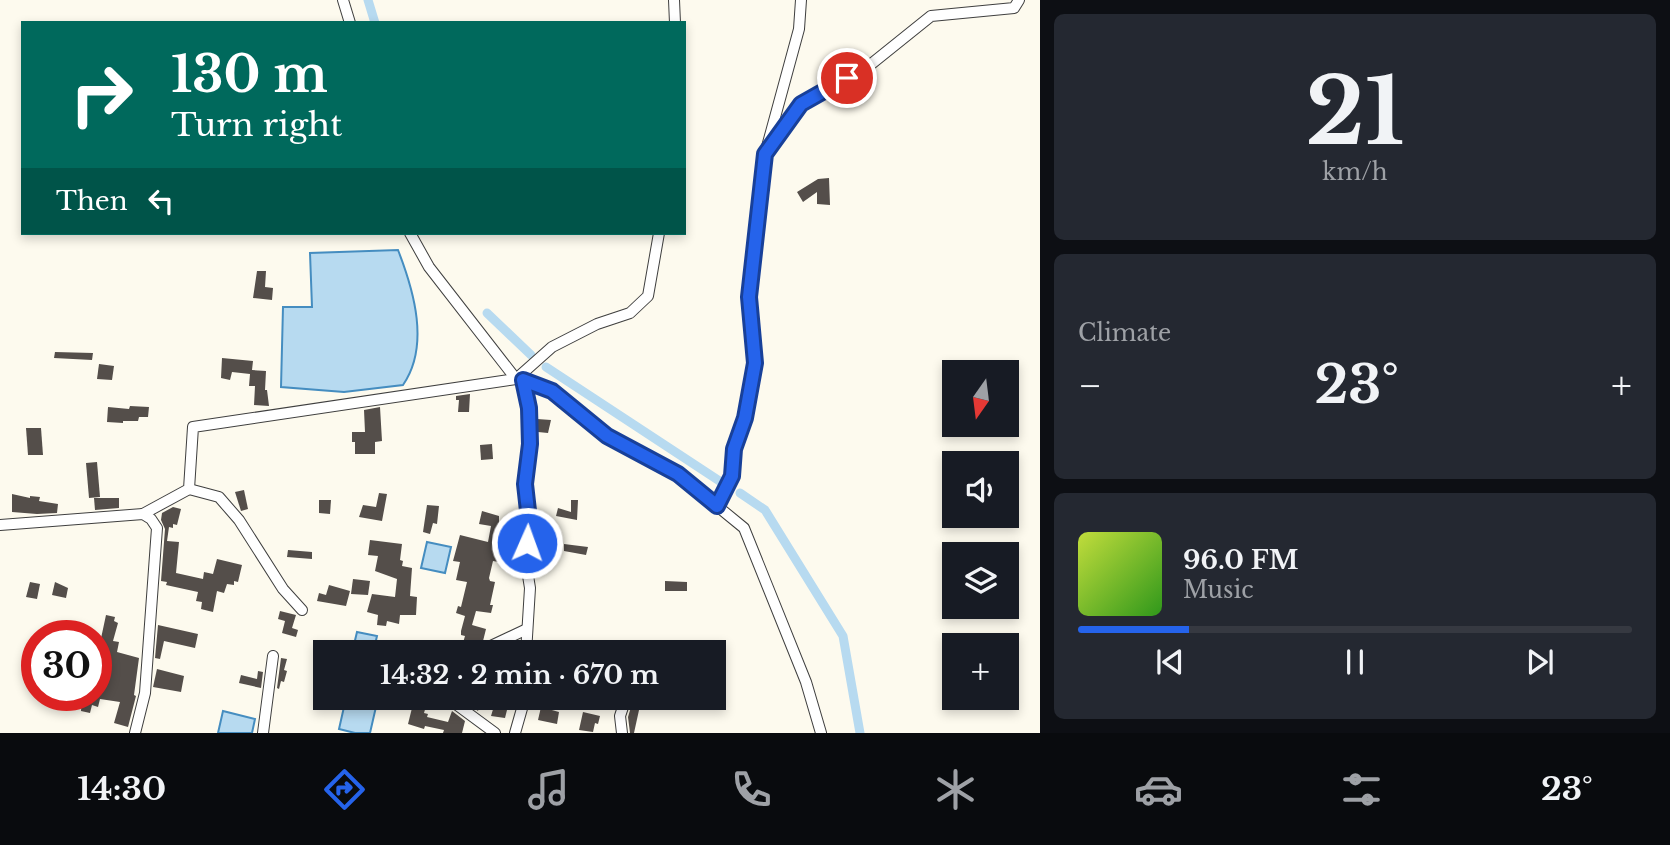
<!DOCTYPE html>
<meta charset="utf-8">
<style>
body{margin:0;font-family:"Libre Baskerville",serif;background:#242831;color:#f1f3f6;height:100vh;display:flex;flex-direction:column;font-size:26px;white-space:nowrap}
*{box-sizing:border-box;margin:0}
p{font-size:23px;color:#9ea1a6}
.icon{flex:none;width:38px;height:38px;fill:none;stroke:currentColor;stroke-width:2;stroke-linecap:round;stroke-linejoin:round}
.map{position:relative;flex:1;overflow:hidden}
.side{display:flex;flex-direction:column;gap:14px;padding:14px;background:#0d0f14;width:630px}
.side>*{flex:none}
.guide{position:absolute;left:21px;top:21px;width:665px;height:214px;border-radius:0px;box-shadow:0 4px 10px #0003;background:#00695c;color:#fff;overflow:hidden}
.needle{width:46px;rotate:194deg}
.tools{position:absolute;left:942px;top:360px;display:grid;gap:14px}
.tools a{display:grid;place-items:center;width:77px;height:77px;border-radius:0px;background:#171b24;box-shadow:0 4px 10px #0003;font-size:35px}
.speed{position:absolute;left:21px;top:620px;display:flex;gap:14px;font-size:35px;font-weight:700;text-align:center}
.speed>*{display:grid;place-content:center;width:91px;height:91px;border-radius:50%;background:#171b24;box-shadow:0 4px 10px #0003;line-height:1}
.speed .limit{border:10px solid #d22;background:#fff;color:#111}
.pin{position:absolute;display:grid;place-items:center;width:60px;height:60px;color:#fff;margin:-30px;border:4px solid #fff;border-radius:50%;box-shadow:0 2px 7px #0007}
.me{position:absolute;width:77px;margin:-38px;rotate:2deg;stroke-linejoin:round;filter:drop-shadow(0 0 5px #0008)}
.turn{display:flex;align-items:center;gap:24px;height:147px;padding:0 35px;font-size:32px}
.turn .icon{width:91px;height:91px;stroke-width:2.5}
.turn b{display:block;font-size:49px;line-height:60px}
.then{display:flex;align-items:center;height:66px;padding:0 35px;background:#0003;gap:14px;font-size:26px}
.big{font-size:52px;font-weight:700;line-height:1.1}
.side .widget{flex:1;display:flex;flex-direction:column;justify-content:center;gap:10px;min-width:0;padding:0 24px;border-radius:10px;background:#242831}
.side .dial{align-items:center;gap:0}
.dial b{font-size:91px;line-height:1}
.song{display:flex;align-items:center;gap:21px}
.cover{width:84px;height:84px;border-radius:10px;background:linear-gradient(135deg,hsl(70 70% 55%),hsl(110 70% 35%))}
.played{height:7px;border-radius:4px;background:linear-gradient(90deg,#2563eb 20%,#363941 20%)}
.keys{display:flex;justify-content:space-around;direction:ltr}
.heat{display:flex;justify-content:space-between;align-items:center;font-size:38px;direction:ltr}
.trip{position:absolute;left:313px;top:640px;width:413px;height:70px;border-radius:0px;background:#171b24;box-shadow:0 4px 10px #0003;font-weight:700;line-height:70px;text-align:center}
.tabs{display:flex;height:112px;justify-content:space-around;align-items:center;background:#090b0e;color:#9ea1a6}
.tabs .icon{width:49px;height:49px}
.tabs .selected{color:#2563eb}
.tabs b{font-size:32px;color:#f1f3f6}
main{display:flex;flex:1;min-height:0}
.map>svg:first-child{display:block}
.water{fill:#b7daf0;stroke:#458dc0;stroke-width:2}
.lines{fill:none;stroke-linecap:round;stroke-linejoin:round}
.canal{stroke:#b7daf0;stroke-width:9}
.building{fill:#544e4a}
.street-casing{stroke:#3f3f3f;stroke-width:12}
.street{stroke:#fff;stroke-width:10}
.route-casing{stroke:#184099;stroke-width:18}
.route{stroke:#2563eb;stroke-width:12}
</style>
<main>
<div class="map">
<svg width="1040" height="733" viewBox="0 0 1040 733">
<rect width="100%" height="100%" fill="#fdfaee"/>
<!-- water -->
<g class="water">
<path d="M398,250C414,291 430,346 403,385L344,392L281,387L283,307H312L310,253Z"/>
<path d="M427,542L451,547L445,573L421,568Z"/>
<path d="M357,632L377,636L373,653H352Z"/>
<path d="M346,698H378L370,733H355L339,729Z"/>
<path d="M223,711L255,719L252,733H218Z"/>
</g>
<g class="lines">
<!-- canal -->
<g class="canal">
<path d="M368,0L375,23"/>
<path d="M487,313L531,355"/>
<path d="M546,367L721,482"/>
<path d="M740,493L765,510L843,636L860,733"/>
</g>
</g>
<!-- building -->
<g class="building">
<path d="M829,178L830,205L817,204V192L803,202L797,192L818,179Z"/>
<path d="M257,271H266L265,287L273,288L272,300L253,298Z"/>
<path d="M55,352L93,353L92,360L54,358Z"/>
<path d="M222,358L253,361L252,370L266,371L265,390H267L269,406L254,405L255,386H249L250,374L232,372L230,380L221,378Z"/>
<path d="M99,364L114,366L112,380L97,379Z"/>
<path d="M470,394L469,412H458L459,400H456V396Z"/>
<path d="M130,406L149,407L148,417H139L138,421H123V423L107,422L108,407L129,409Z"/>
<path d="M380,407L382,441L375,442V454H355V442H352V432H365L364,410Z"/>
<path d="M537,419L551,420L548,433L538,432Z"/>
<path d="M26,428H41L43,455H28Z"/>
<path d="M492,444L493,459L481,460L480,445Z"/>
<path d="M97,462L100,497L89,498L86,463Z"/>
<path d="M244,490L248,509L241,511L235,492Z"/>
<path d="M379,493L387,494L382,521L359,517L363,505L376,507Z"/>
<path d="M12,494L30,498V496L40,497L39,501L58,504L57,513L37,514L12,512Z"/>
<path d="M94,498H119V508L95,510Z"/>
<path d="M319,500H331L330,514L319,513Z"/>
<path d="M571,500H578L577,520L556,516L558,508L571,512Z"/>
<path d="M427,505L439,506L437,524L433,523L430,534L423,532Z"/>
<path d="M173,507L181,509L177,525L173,524V528L169,527L167,541L179,542L176,573L203,579L204,572L213,574L217,559L242,565L238,582L234,581V585L227,584L224,593L217,591L213,612L201,609L202,602L196,601L198,592L166,585L167,582L161,581L165,529L161,520L162,513Z"/>
<path d="M482,511L499,516V534L510,537L508,542L511,543L504,563L493,561L489,578L490,581L495,582L490,605H493L491,613L476,611L472,625L486,629L483,641L471,647L462,646L465,636L461,635V631L465,616L456,613L458,606L461,607L467,582L456,580L460,562L453,561L460,535L488,542L491,526L479,524Z"/>
<path d="M370,540L402,544L400,560L403,561L402,566L412,568L410,596L417,597L416,615H400L399,624L387,621L386,626L377,625L378,615L367,612L372,594L395,597L397,579L375,571L378,556L368,555Z"/>
<path d="M564,544L588,547L586,555L564,551Z"/>
<path d="M288,550L312,552V559L287,557Z"/>
<path d="M353,579L370,581L368,595L351,594Z"/>
<path d="M665,581L687,582V591H665Z"/>
<path d="M30,582L40,584L37,599L26,597Z"/>
<path d="M55,582L68,588L66,598L52,595Z"/>
<path d="M329,585L350,591L346,606L317,601L319,593L326,595Z"/>
<path d="M280,611L296,615L292,628L298,630L296,637L282,633L285,621L278,619Z"/>
<path d="M106,615L115,617L114,621L118,623L113,641L119,642L117,652L139,658L134,695L136,696L128,727L114,723L120,702L100,699L98,707L92,705L90,713L81,711L82,695H96V642L100,643Z"/>
<path d="M158,625L198,634L195,648L164,641L160,659L155,658Z"/>
<path d="M281,658L287,659L284,670L287,671L284,682L281,681L279,689L277,688Z"/>
<path d="M157,669L184,676L181,692L153,687Z"/>
<path d="M258,671L263,672L261,688L239,683L241,675L257,679Z"/>
<path d="M410,698L424,699L426,706L424,713L428,714L427,717L448,722L452,711L465,721L462,733H443L444,730L425,726L424,729L408,724L412,708L408,707Z"/>
<path d="M469,698H510L505,718L491,716L494,706L480,703L478,711L468,703Z"/>
<path d="M541,707L559,712L557,724L538,720Z"/>
<path d="M631,707L639,710L634,733H630L628,717Z"/>
<path d="M583,712L600,716L598,724L595,723L593,732L579,730Z"/>
</g>
<g class="lines">
<!-- street casing -->
<g class="street-casing">
<g id="street">
<path d="M343,0L350,23"/>
<path d="M674,0L675,23"/>
<path d="M768,149L801,104L870,65L931,16L1014,8L1019,0"/>
<path d="M410,233L429,267L516,379L552,391L607,436L678,474L744,528L806,682L821,733"/>
<path d="M523,380L529,408L530,444L525,484L530,529L525,557L530,588L526,653"/>
<path d="M189,489L219,497L239,520L283,589L302,610"/>
<path d="M717,506L732,476L734,449L745,418L755,363L749,297L765,154L799,29L801,0"/>
<path d="M143,514L189,489L193,427L516,379L552,347L597,324L630,313L648,296L659,233"/>
<path d="M0,525L143,514L151,519L157,528L145,693L135,733"/>
<path d="M476,653L527,629"/>
<path d="M456,698L457,705L495,733"/>
<path d="M263,733L273,656"/>
<path d="M515,733L525,698"/>
<path d="M622,733L620,716L626,698"/>
</g>
</g>
<!-- street -->
<use href="#street" class="street"/>
</g>
<g class="lines">
<!-- route casing -->
<g class="route-casing">
<path id="route" d="M527,543L530,529L525,484L530,444L529,408L523,380L552,391L607,436L678,474L717,506L732,476L734,449L745,418L755,363L749,297L765,154L801,104L847,78"/>
</g>
<!-- route -->
<use href="#route" class="route"/>
</g>
</svg>
<div class="tools">
<a><svg class="needle" viewBox="-14 -14 28 28"><path d="M0-13l5 13h-10z" fill="#e53935"/><path d="M0 13l5-13h-10z" fill="#9ea1a6"/></svg></a>
<a><svg class="icon" aria-label="sound" viewBox="0 0 24 24"><path d="M4 9h4l5-4v14l-5-4H4zM17 9q2 3 0 6"/></svg></a>
<a><svg class="icon" aria-label="layers" viewBox="0 0 24 24"><path d="M12 4l9 5-9 5-9-5zM3 14l9 5 9-5"/></svg></a>
<a>+</a>
</div>
<div class="speed"><div class="limit">30</div></div>
<div class="pin" style="left:847px;top:78px;background:#d93025"><svg class="icon" aria-label="arrive" viewBox="0 0 24 24"><path d="M6 21V4h12l-3 4 3 4H6"/></svg></div>
<svg class="me" style="left:527px;top:543px" viewBox="-20 -20 40 40"><circle r="17" fill="#2563eb" stroke="#fff" stroke-width="3"/><path d="M0-11L8 9 0 5-8 9z" fill="#fff"/></svg>
<div class="trip">14:32 · 2 min · 670 m</div>
<div class="guide">
<div class="turn"><svg class="icon" aria-label="right" viewBox="0 0 24 24"><path d="M7 20v-9h11M14 6l5 5-5 5"/></svg><div><b>130 m</b>Turn right</div></div>
<div class="then">Then<svg class="icon" aria-label="left" viewBox="0 0 24 24"><path d="M17 20v-9H6M10 6l-5 5 5 5"/></svg></div>
</div>
</div>
<section class="side">
<div class="widget dial"><b>21</b><p>km/h</p></div>
<div class="widget"><p>Climate</p>
<div class="heat"><a>−</a><b class="big">23°</b><a>+</a></div>
</div>
<div class="widget">
<div class="song"><i class="cover"></i><div><b>96.0 FM</b><p>Music</p></div></div>
<div class="played"></div>
<div class="keys"><svg class="icon" aria-label="previous" viewBox="0 0 24 24"><path d="M18 5L8 12l10 7zM5 5v14"/></svg><svg class="icon" aria-label="pause" viewBox="0 0 24 24"><path d="M8 5v14M16 5v14"/></svg><svg class="icon" aria-label="next" viewBox="0 0 24 24"><path d="M6 5l10 7-10 7zM19 5v14"/></svg></div>
</div>
</section>
</main>
<nav class="tabs">
<b>14:30</b>
<svg class="icon selected" aria-label="directions" viewBox="0 0 24 24"><path d="M12 3l9 9-9 9-9-9zM9 14v-3h6M13 9l2 2-2 2"/></svg>
<svg class="icon" aria-label="music" viewBox="0 0 24 24"><path d="M9 18V5l10-2v13"/><circle cx="6" cy="18" r="3"/><circle cx="16" cy="16" r="3"/></svg>
<svg class="icon" aria-label="phone" viewBox="0 0 24 24"><path d="M5 4h4l2 5-3 2q2 4 5 5l2-3 5 2v4C11 20 4 13 5 4z"/></svg>
<svg class="icon" aria-label="climate" viewBox="0 0 24 24"><path d="M12 3v18M4 7l16 10M4 17L20 7"/></svg>
<svg class="icon" aria-label="car" viewBox="0 0 24 24"><path d="M5 17H2v-5l4-1 3-4h7l3 4 3 1v5h-3M9 17h6M6 11h13"/><circle cx="7" cy="17" r="2"/><circle cx="17" cy="17" r="2"/></svg>
<svg class="icon" aria-label="filters" viewBox="0 0 24 24"><path d="M4 7h16M4 17h16"/><circle cx="9" cy="7" r="2"/><circle cx="15" cy="17" r="2"/></svg>
<b>23°</b>
</nav>
